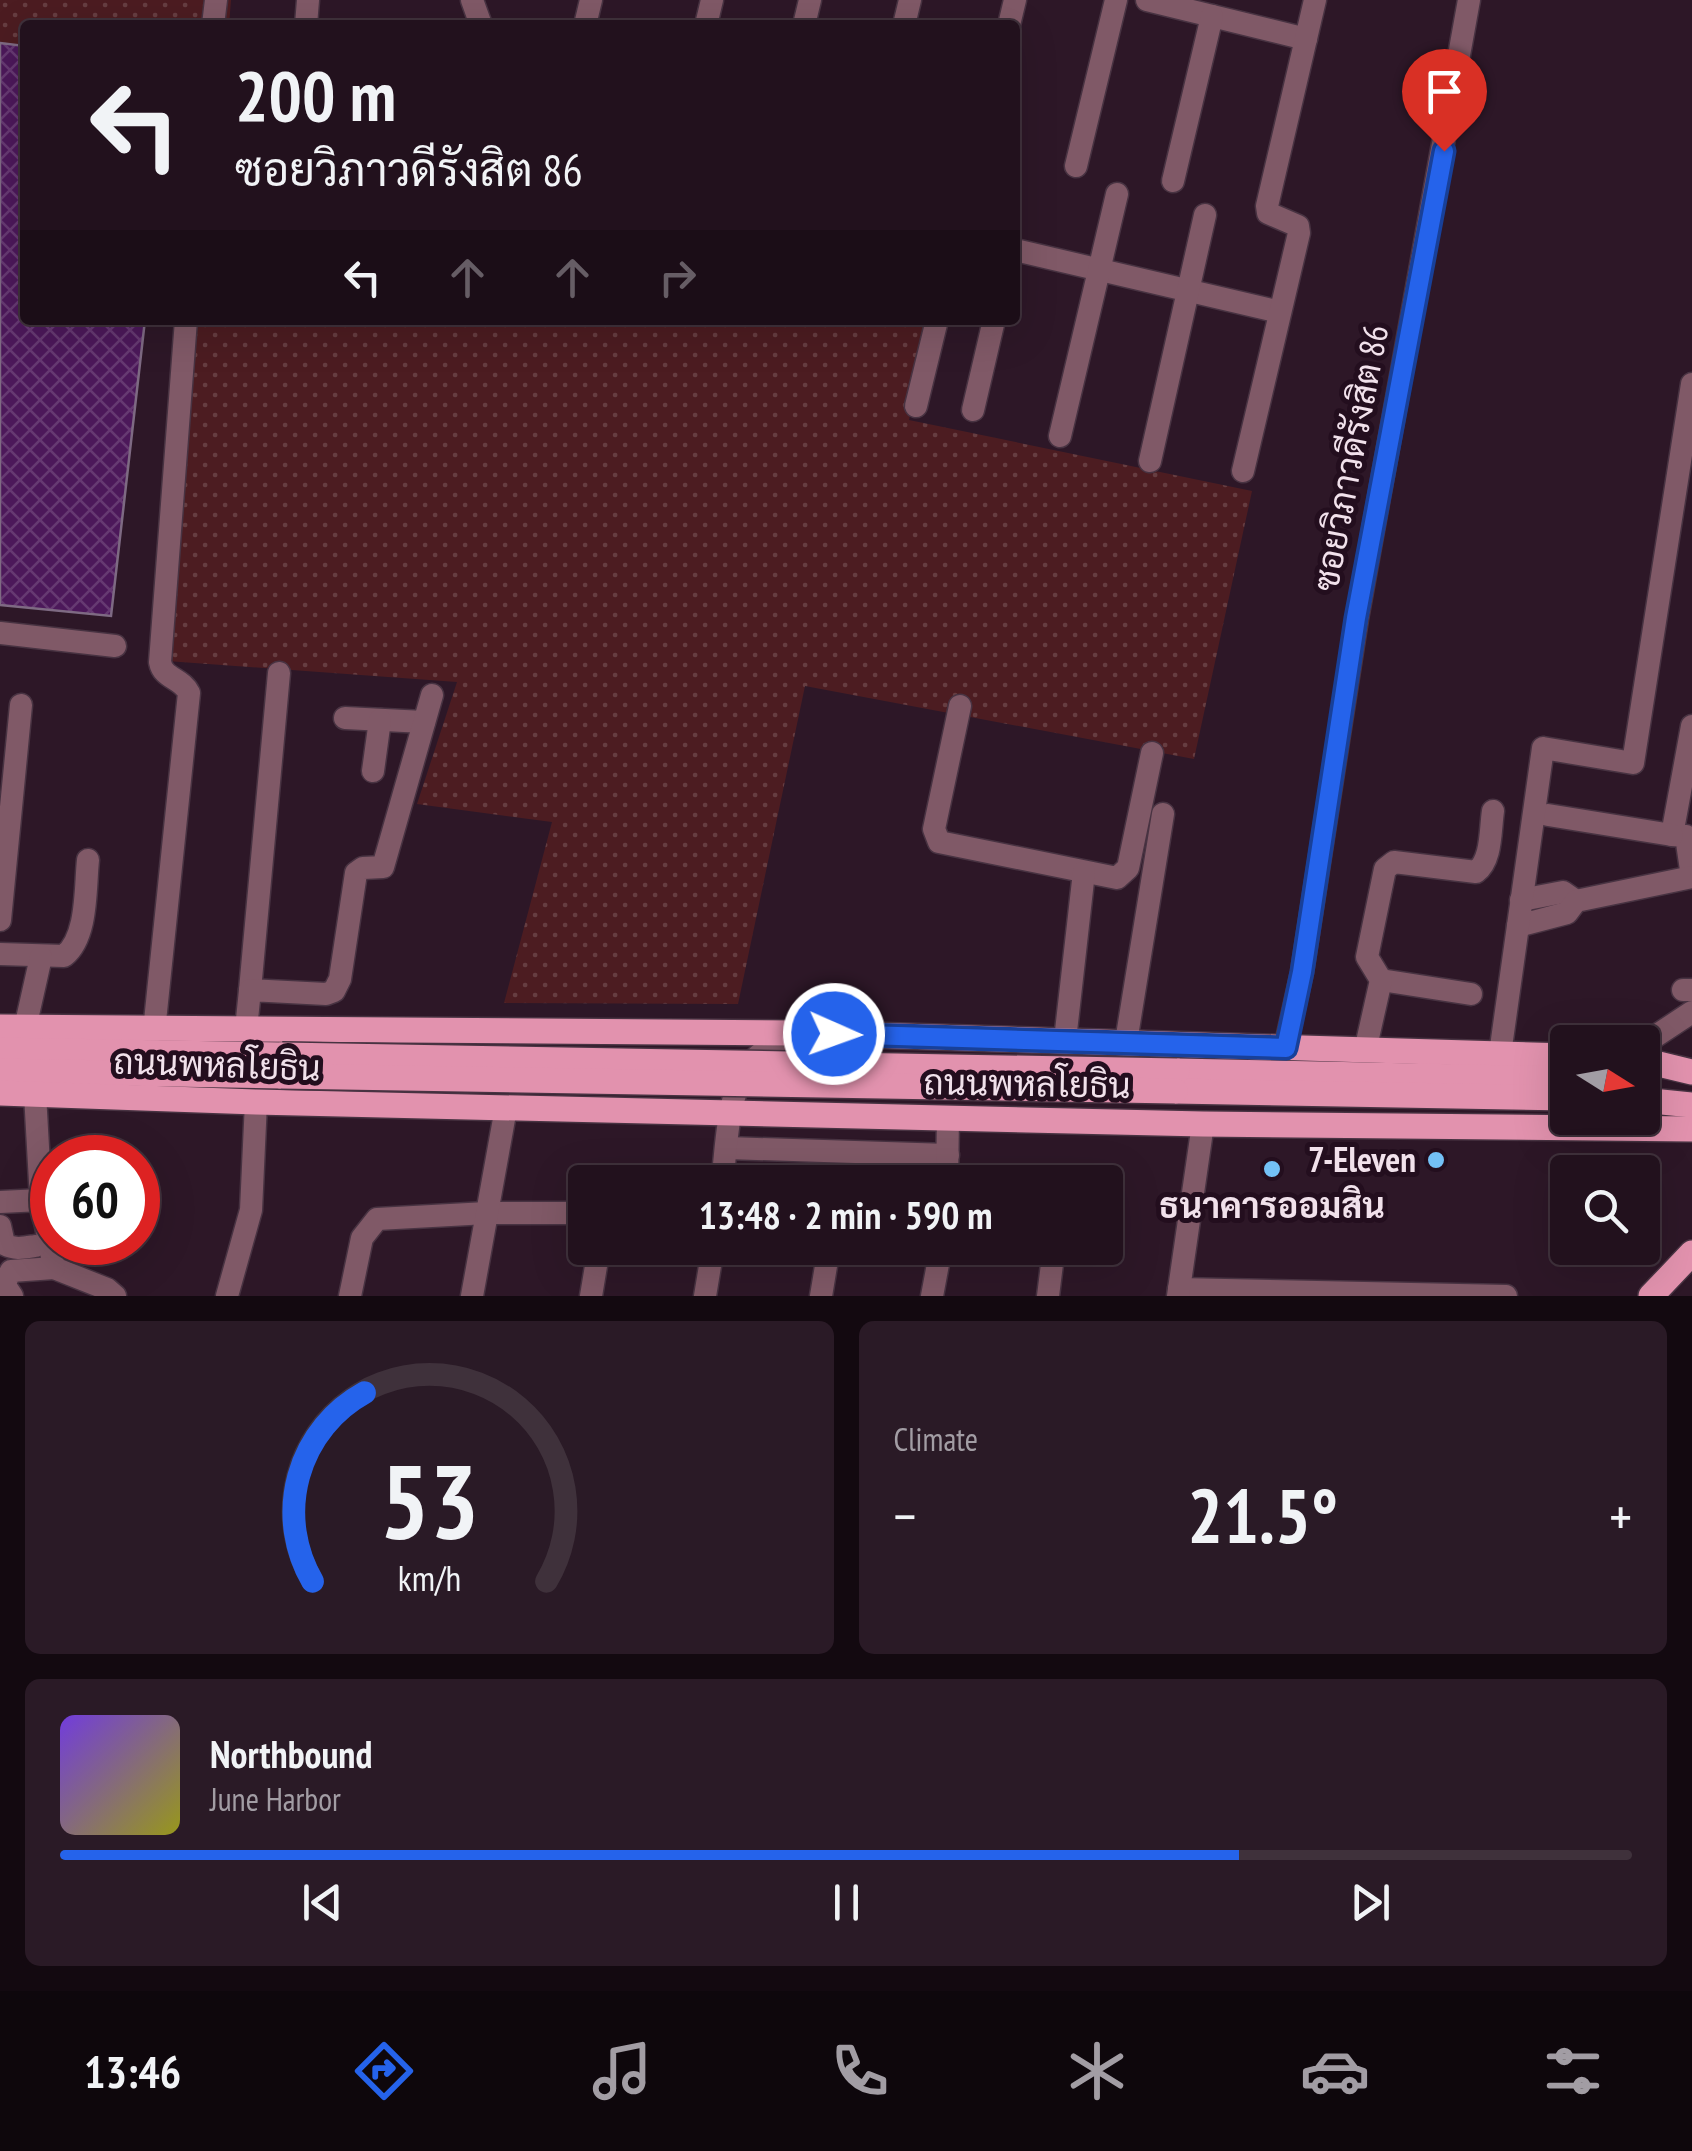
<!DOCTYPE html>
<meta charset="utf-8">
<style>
body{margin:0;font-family:"PT Sans Narrow",Sarabun,sans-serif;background:#2a1a26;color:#f1f3f6;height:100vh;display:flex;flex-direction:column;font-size:38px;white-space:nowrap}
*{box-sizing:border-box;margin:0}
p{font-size:32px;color:#a29da4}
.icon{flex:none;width:55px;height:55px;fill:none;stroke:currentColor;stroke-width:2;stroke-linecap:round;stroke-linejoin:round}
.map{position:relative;height:1296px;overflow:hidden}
.drawer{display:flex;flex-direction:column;gap:25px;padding:25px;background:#130910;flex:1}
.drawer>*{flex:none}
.hud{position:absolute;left:20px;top:20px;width:1000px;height:305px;border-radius:10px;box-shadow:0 10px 40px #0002,0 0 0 2px #3f313b;background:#22111d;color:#f1f3f6;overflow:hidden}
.needle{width:65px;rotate:101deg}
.buttons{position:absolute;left:1550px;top:1025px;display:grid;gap:20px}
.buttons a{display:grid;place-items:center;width:110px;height:110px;border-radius:10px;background:#22111d;box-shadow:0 10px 40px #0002,0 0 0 2px #3f313b;font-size:50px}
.speed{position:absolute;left:30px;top:1135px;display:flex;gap:20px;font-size:50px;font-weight:700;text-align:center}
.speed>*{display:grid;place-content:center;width:130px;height:130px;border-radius:50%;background:#22111d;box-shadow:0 10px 40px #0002,0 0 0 2px #3f313b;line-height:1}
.speed .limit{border:15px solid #d22;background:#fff;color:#111}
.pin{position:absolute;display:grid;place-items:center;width:85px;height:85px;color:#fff;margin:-102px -42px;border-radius:50% 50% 50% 0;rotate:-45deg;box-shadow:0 0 10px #0007}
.pin .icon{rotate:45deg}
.me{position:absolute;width:110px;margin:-55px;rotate:92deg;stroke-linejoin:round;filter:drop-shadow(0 0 8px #0008)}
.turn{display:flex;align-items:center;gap:35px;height:210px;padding:0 50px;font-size:45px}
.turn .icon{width:130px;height:130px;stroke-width:2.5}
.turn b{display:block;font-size:70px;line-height:85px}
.lanes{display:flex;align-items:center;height:95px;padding:0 50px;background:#0003;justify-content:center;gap:50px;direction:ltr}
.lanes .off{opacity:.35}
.big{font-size:75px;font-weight:800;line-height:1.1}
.drawer .card{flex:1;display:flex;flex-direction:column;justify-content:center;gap:15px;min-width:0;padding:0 35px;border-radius:15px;background:#2a1a26}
.drawer .dial{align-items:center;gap:0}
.dial svg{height:260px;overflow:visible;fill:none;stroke:#3f313b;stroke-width:7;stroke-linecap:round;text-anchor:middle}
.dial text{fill:#f1f3f6;stroke:none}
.song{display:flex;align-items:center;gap:30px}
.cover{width:120px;height:120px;border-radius:15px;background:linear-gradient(135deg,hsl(260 70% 55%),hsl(60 70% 35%))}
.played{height:10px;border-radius:5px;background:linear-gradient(90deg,#2563eb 75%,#3f313b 75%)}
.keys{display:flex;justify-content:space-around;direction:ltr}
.heat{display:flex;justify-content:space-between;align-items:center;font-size:55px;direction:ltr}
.drawer .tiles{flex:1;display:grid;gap:25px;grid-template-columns:1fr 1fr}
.card:last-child{grid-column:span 2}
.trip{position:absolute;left:568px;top:1165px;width:555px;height:100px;border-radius:10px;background:#22111d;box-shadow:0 10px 40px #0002,0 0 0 2px #3f313b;font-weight:800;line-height:100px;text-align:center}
.tabs{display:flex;height:160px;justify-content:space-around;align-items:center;background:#0e070c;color:#a29da4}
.tabs .icon{width:70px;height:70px}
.tabs .on{color:#2563eb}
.tabs b{font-size:45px;color:#f1f3f6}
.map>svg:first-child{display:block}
.grass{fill:url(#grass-dots)}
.building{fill:url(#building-cross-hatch);stroke:#7e6a83;stroke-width:2.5}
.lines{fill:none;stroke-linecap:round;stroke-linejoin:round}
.minor-casing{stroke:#483342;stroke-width:25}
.major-casing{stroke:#483342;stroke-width:28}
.minor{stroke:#805967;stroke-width:22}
.major{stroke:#e292ae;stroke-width:25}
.major-bridge-casing{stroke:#483342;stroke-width:28;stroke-linecap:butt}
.major-bridge{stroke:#e292ae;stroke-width:25}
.route-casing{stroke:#184099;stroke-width:25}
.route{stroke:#2563eb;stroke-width:18}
.poi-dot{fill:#73c1f6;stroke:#230e1e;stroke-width:4}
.labels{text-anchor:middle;stroke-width:10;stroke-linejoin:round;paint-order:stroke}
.street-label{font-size:35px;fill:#f1e1eb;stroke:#230e1e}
.poi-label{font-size:35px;font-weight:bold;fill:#f1e1eb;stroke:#230e1e;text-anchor:end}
</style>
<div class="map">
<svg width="1692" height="1296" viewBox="0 0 1692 1296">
<defs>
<pattern id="grass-dots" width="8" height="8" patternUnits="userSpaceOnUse" patternTransform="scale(2.5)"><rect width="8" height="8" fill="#4c1c21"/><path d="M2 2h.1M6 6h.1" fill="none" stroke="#663d41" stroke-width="1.8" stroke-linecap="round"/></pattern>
<pattern id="building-cross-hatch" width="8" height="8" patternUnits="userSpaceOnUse" patternTransform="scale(2.5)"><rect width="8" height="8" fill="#4c185a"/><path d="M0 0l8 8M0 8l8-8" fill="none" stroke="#663972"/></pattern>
</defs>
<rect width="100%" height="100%" fill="#2d1727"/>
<!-- grass -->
<g class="grass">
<path d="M0,0H231L229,25H25V46L0,43Z"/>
<path d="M193,320H930L909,420L1252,491L1194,759L805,686L738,1004L504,1003L552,822L417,804L457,682L167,661Z"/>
</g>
<!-- building -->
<path class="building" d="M0,43L25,46V320H145L111,616L0,605Z"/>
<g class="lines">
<!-- minor casing -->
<g class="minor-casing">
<g id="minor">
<path d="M472,0L481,25"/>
<path d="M1147,0L1306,39"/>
<path d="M213,25L216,0"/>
<path d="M306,25L308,0"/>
<path d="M585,25L591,0"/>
<path d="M706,25L712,0"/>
<path d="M804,25L810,0"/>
<path d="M904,25L910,0"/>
<path d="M1009,25L1015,0"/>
<path d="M1076,166L1116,0"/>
<path d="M1173,181L1212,16"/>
<path d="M1015,250L1280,312"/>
<path d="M916,406L937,320"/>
<path d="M973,410L994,320"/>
<path d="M1060,436L1117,194"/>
<path d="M1150,461L1205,215"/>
<path d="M1243,471L1299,233L1298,226L1268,213L1267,206L1315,0"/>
<path d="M0,633L115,646"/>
<path d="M960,706L934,829L939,842L1117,878L1128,868L1152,753"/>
<path d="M345,718L424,722"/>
<path d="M1692,726L1672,835L1686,836L1692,877"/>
<path d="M373,771L380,720"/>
<path d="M1548,815L1672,835"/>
<path d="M1521,900L1563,892L1576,901"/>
<path d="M0,920L21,705"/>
<path d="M1518,926L1567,913L1576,901L1692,877"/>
<path d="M0,954L64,956C88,937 85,888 88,860"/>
<path d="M1381,980L1471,994"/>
<path d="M250,990L279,673"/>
<path d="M1683,990H1692"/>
<path d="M25,1028L41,957"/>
<path d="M246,1029L250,990L326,994L334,991L340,979L356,873L363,868L383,867L432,695"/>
<path d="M154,1031L189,693C182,678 163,679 160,662L186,320"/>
<path d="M1065,1040L1084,872"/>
<path d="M1126,1042L1163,814"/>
<path d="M1642,1045L1692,1012"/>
<path d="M1285,1048L1302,972L1357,619L1469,0"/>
<path d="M1365,1051L1381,980L1367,957L1385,869L1394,862L1476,872C1492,860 1490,831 1493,811"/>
<path d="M1500,1054L1543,748L1633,763L1692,384"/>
<path d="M35,1094L41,1200L54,1268L107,1289L115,1296"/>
<path d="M727,1148L948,1155"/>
<path d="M722,1182C728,1140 725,1079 764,1051C774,1044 788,1039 799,1034"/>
<path d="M947,1182L948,1117"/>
<path d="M0,1202L41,1200"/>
<path d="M1105,1223L1108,1224"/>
<path d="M0,1226L4,1244C15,1250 23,1248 35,1246"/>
<path d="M1179,1289L1506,1296"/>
<path d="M12,1296L4,1284L11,1271L54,1268"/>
<path d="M227,1296L251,1210L256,1102"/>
<path d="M350,1296L362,1238L377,1219L487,1213H585"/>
<path d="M472,1296L506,1108"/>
<path d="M591,1296L599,1248"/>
<path d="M705,1296L713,1248"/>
<path d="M821,1296L829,1248"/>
<path d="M932,1296L941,1248"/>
<path d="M1048,1296L1054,1248"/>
<path d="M1178,1296L1203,1124"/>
</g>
</g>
<!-- major casing -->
<g class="major-casing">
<g id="major">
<path d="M0,1027L800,1033L1568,1056"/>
<path d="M0,1050L282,1055"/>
<path d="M1642,1060L1692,1072"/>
<path d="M0,1071L281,1076"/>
<path d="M1177,1071L1568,1079"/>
<path d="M1175,1091L1568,1098"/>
<path d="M0,1093L256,1102L1203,1124L1692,1129"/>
<path d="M1642,1100L1692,1105"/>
<path d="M1651,1296L1692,1253"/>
</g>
</g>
<!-- minor -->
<use href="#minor" class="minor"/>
<!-- major -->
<use href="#major" class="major"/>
<!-- major-bridge casing -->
<g class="major-bridge-casing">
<g id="major-bridge">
<path d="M282,1055L1177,1071"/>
<path d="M281,1076L1175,1091"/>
</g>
</g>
<!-- major-bridge -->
<use href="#major-bridge" class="major-bridge"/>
</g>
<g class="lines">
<!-- route casing -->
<g class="route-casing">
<path id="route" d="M834,1034L1286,1048L1302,972L1356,618L1444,151"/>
</g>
<!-- route -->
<use href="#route" class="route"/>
</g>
<!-- markers -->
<g class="poi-dot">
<circle cx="1436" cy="1160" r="10"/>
<circle cx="1272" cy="1169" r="10"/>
</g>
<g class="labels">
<!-- street labels -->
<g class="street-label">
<text transform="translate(1351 458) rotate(-79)" y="12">ซอยวิภาวดีรังสิต 86</text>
<text transform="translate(217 1065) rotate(2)" y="12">ถนนพหลโยธิน</text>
<text transform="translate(1027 1084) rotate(1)" y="12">ถนนพหลโยธิน</text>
</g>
<!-- poi labels -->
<g class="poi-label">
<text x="1416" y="1172">7-Eleven</text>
<text x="1272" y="1218" text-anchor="middle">ธนาคารออมสิน</text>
</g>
</g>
</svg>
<div class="buttons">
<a><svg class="needle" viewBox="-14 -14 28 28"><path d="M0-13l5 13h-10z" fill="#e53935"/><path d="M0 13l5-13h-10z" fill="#a29da4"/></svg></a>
<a><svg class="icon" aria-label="search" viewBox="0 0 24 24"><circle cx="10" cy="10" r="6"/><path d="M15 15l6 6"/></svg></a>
</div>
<div class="speed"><div class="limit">60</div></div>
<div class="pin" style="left:1444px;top:151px;background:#d93025"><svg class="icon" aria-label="arrive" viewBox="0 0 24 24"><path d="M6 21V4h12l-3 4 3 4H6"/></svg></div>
<svg class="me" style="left:834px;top:1034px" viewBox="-20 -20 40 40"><circle r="17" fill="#2563eb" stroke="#fff" stroke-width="3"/><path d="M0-11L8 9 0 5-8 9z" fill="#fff"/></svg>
<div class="trip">13:48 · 2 min · 590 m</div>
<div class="hud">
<div class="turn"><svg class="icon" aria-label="left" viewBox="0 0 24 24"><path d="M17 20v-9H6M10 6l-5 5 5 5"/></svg><div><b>200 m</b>ซอยวิภาวดีรังสิต 86</div></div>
<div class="lanes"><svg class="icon" aria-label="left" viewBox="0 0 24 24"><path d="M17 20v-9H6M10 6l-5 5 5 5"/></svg><svg class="icon off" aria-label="ahead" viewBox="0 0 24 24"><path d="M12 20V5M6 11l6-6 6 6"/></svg><svg class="icon off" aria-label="ahead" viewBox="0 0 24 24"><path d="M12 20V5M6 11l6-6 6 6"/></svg><svg class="icon off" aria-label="right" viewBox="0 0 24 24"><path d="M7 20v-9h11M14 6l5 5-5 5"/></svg></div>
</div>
</div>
<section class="drawer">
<div class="tiles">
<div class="card dial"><svg viewBox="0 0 100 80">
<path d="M14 69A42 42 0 1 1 86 69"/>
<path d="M14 69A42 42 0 0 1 30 11" stroke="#2563eb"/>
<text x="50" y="56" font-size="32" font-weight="700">53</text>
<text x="50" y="72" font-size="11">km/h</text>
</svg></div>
<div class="card"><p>Climate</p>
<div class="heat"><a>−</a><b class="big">21.5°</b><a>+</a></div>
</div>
<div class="card">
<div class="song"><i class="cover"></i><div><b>Northbound</b><p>June Harbor</p></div></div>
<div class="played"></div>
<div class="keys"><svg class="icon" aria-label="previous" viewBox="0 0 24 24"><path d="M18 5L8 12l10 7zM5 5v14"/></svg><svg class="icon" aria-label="pause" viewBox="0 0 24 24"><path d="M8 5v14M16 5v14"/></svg><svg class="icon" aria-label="next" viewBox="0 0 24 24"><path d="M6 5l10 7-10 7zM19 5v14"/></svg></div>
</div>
</div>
</section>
<nav class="tabs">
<b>13:46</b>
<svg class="icon on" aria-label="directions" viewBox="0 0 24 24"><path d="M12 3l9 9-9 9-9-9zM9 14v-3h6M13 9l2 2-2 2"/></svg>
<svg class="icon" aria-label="music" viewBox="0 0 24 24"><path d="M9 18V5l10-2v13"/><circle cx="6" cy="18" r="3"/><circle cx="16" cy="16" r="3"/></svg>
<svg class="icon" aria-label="phone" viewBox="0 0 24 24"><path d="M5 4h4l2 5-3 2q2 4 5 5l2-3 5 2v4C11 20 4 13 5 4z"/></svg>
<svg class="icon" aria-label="climate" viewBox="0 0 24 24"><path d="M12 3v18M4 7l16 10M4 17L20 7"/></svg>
<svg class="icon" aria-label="car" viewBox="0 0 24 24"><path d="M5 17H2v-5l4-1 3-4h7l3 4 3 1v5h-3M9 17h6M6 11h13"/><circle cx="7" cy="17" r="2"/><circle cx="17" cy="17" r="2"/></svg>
<svg class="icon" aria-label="filters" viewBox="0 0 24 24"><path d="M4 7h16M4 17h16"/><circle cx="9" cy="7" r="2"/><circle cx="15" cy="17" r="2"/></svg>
</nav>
